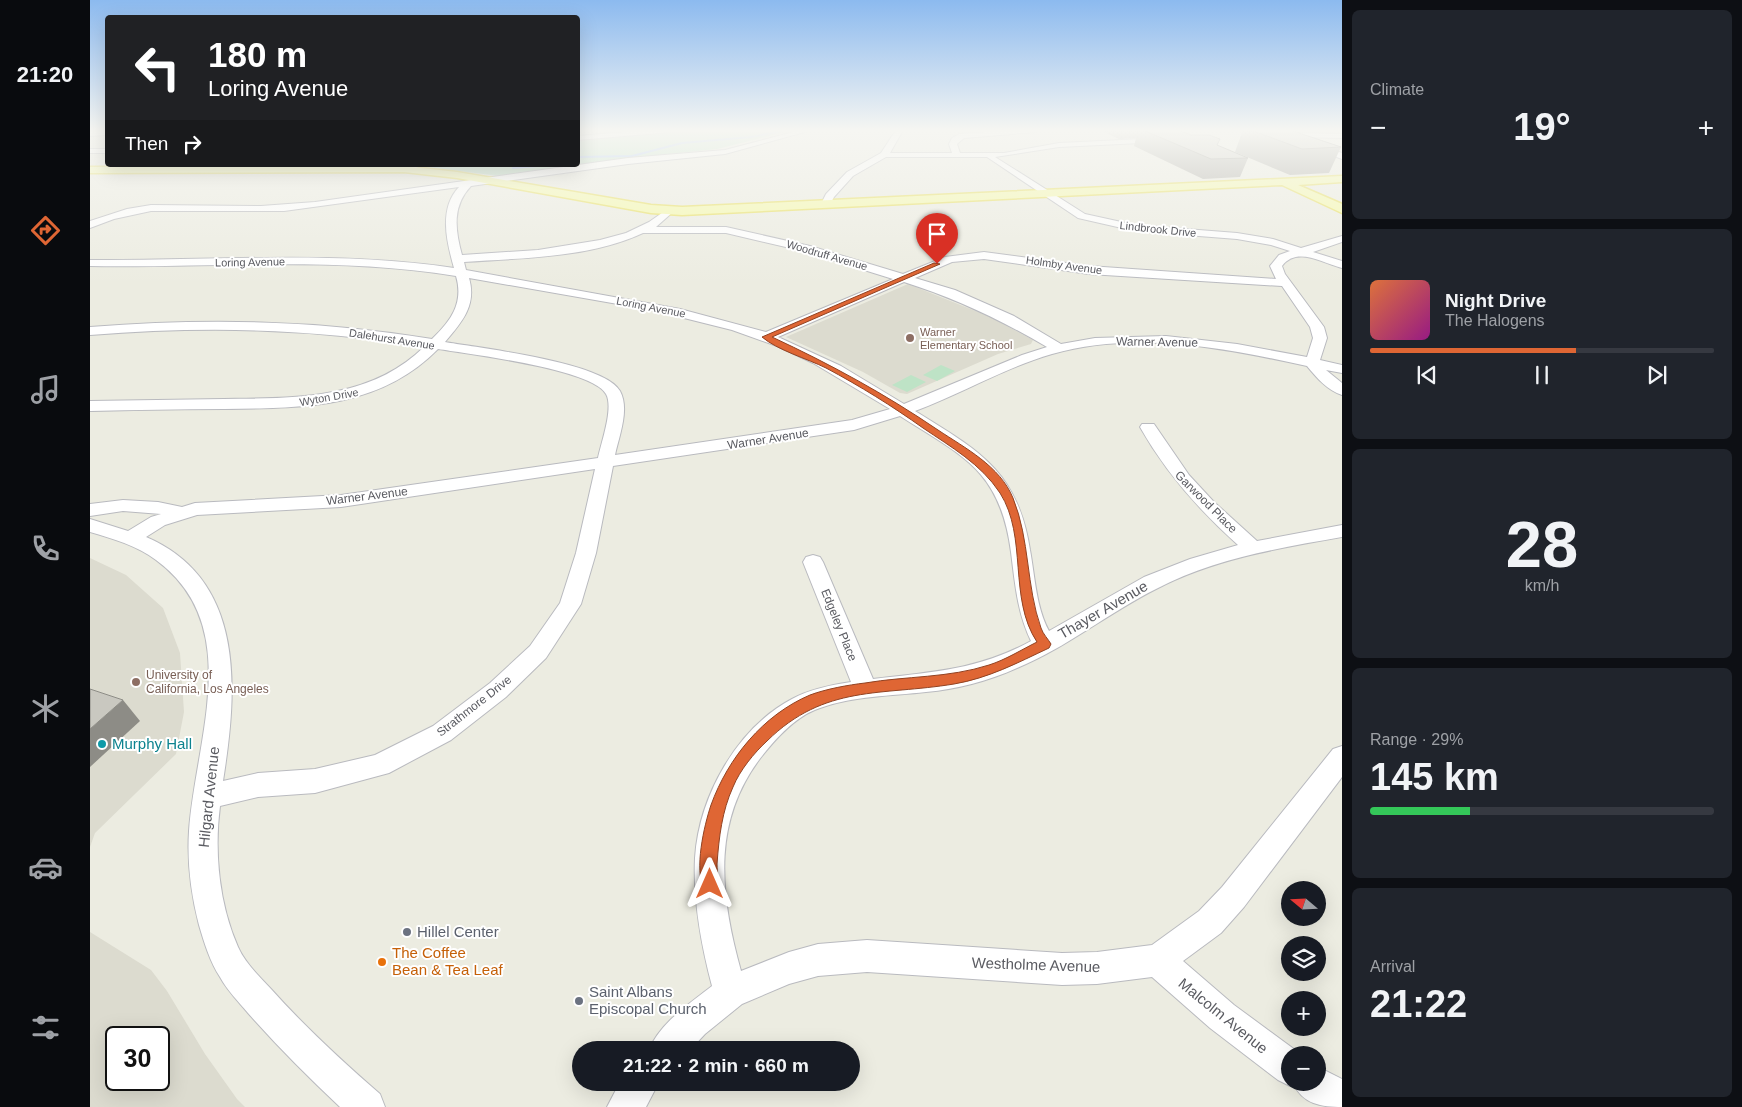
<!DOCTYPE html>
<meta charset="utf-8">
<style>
body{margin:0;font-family:Arial,sans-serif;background:#20242c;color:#f1f3f6;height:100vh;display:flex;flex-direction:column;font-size:19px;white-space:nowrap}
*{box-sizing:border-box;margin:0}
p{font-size:16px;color:#9ea1a6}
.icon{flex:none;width:28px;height:28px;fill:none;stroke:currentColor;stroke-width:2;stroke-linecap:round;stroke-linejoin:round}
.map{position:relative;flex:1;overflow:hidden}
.drawer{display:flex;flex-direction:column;gap:10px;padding:10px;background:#0d0f14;width:400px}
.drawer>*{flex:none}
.banner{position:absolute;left:15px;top:15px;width:475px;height:152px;border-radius:5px;box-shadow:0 5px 20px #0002;background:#202124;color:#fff;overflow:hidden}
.needle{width:32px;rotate:289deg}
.tools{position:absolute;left:1191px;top:881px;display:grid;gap:10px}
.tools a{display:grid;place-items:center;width:45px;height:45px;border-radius:50%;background:#171b24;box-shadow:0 5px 20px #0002;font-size:25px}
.speed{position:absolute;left:15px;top:1026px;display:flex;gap:10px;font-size:25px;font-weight:700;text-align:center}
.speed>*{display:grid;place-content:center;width:65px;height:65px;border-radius:50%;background:#171b24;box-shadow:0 5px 20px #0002;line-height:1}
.speed .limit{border:2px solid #111;border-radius:8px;background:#fff;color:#111}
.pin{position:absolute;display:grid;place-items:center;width:42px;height:42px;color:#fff;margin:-51px -21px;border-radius:50% 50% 50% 0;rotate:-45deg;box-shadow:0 0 5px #0007}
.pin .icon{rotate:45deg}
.me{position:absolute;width:55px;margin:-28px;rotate:0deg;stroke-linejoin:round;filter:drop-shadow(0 0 4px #0008)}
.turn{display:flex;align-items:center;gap:18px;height:105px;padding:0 20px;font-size:22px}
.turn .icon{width:65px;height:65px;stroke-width:2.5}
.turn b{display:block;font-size:35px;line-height:42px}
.then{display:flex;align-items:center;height:48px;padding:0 20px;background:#0003;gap:10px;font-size:19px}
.big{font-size:38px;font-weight:700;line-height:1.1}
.drawer .tile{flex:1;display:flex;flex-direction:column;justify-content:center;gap:8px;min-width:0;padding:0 18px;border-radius:8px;background:#20242c}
.drawer .dial{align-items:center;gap:0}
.dial b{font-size:65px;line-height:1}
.song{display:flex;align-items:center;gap:15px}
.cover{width:60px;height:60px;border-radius:8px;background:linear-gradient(135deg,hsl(20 70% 55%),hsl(310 70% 35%))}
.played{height:5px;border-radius:2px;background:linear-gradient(90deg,#df6634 60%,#363941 60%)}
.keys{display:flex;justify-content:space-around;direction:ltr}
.heat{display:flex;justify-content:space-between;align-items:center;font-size:28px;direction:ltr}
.charge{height:8px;border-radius:4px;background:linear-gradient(90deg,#34c759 29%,#363941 0)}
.trip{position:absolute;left:482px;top:1041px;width:288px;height:50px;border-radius:25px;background:#171b24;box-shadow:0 5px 20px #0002;font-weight:700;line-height:50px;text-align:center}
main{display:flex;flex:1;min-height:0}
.dock{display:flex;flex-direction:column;width:90px;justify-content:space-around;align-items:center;background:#090b0e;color:#9ea1a6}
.dock .icon{width:35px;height:35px}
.dock .current{color:#df6634}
.dock b{font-size:22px;color:#f1f3f6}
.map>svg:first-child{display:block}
.education{fill:#dcdbcf;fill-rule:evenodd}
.green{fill:#bee3c6}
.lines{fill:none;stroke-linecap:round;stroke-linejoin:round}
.stream{stroke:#a3c2fa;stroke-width:2}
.minor-casing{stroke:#b9babf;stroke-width:2}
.major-casing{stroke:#e9e05d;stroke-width:3}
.minor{fill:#fff;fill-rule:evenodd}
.major{fill:#f6faa8;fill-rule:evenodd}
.wall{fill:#adaca5}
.shaded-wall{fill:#8d8c86}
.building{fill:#c9c8c0;stroke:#8d8c86}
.route{fill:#df6634;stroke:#914222}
.education-dot{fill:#8d6e63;stroke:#fff;stroke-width:2}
.culture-dot{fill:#0f9aa8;stroke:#fff;stroke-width:2}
.worship-dot{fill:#6b7280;stroke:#fff;stroke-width:2}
.food-dot{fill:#e8710a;stroke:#fff;stroke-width:2}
.labels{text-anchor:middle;stroke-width:4;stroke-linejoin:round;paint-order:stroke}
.far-street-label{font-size:11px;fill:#5a5b61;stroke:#fff}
.far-education-label{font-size:11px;fill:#785e54;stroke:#fff;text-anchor:start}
.street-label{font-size:12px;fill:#5a5b61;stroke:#fff}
.education-label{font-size:12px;fill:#785e54;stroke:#fff;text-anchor:start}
.near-street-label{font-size:15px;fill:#5a5b61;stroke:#fff}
.near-culture-label{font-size:15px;fill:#0d838f;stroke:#fff;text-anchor:start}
.near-worship-label{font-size:15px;fill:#5b616d;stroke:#fff;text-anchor:start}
.near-food-label{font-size:15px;fill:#c56008;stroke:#fff;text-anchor:start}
</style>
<main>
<nav class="dock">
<b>21:20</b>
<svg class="icon current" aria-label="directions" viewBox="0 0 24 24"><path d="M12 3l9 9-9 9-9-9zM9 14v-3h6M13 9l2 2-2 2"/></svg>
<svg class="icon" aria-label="music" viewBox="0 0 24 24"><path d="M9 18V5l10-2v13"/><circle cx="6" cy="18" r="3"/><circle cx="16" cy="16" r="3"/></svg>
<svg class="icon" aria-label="phone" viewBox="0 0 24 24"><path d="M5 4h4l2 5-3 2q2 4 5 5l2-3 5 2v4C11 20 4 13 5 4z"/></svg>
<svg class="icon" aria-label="climate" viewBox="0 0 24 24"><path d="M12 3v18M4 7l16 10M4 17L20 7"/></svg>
<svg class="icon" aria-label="car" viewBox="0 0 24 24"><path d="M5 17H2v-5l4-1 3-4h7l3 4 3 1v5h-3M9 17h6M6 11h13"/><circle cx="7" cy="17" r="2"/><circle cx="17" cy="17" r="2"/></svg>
<svg class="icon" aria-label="filters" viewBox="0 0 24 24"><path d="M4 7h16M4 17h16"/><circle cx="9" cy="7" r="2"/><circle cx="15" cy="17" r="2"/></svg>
</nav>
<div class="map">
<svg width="1252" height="1107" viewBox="0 0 1252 1107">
<rect width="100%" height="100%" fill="#ecece1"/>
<!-- education -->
<g class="education">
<path d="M818,284L898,316L943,340L941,344L908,354L817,394L810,393L773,372L696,337Z"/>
<path d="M0,558L36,575L73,608L90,653L94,712L86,754L5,833L0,847Z"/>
<path d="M0,932L61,970L77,991L115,1054L147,1099L155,1107H0ZM26,1038H69V1080H26Z"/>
</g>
<!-- green -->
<g class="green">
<path d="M597,130H703L627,149L541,158L409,176L337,167L349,165H488V141Z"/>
<path d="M851,365L865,371L847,381L833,375Z"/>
<path d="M821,375L836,382L817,392L802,385Z"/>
</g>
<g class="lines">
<!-- stream -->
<g class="stream">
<path d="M488,157L542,156L592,143L661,137L697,130"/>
<path d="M423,168L461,165"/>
</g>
<!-- minor casing -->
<g class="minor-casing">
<g id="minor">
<path d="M559,130H584L580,132L488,140V136Z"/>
<path d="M711,130H722L635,154L538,164L381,186C362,206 365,230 372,255L448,250L510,240L536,233L559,222L579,208L584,211L566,227H636L720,246L813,274L855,257L894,252L999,266L1186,279L1180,266L1189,255L1200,251L1181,245L1147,239L1045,231L988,218L897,157H796L763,176L744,197L739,206L731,204L736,194L757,172L791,153L806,130H813L800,153H862L859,144L862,138L869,134L923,130H949L945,132L874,138L867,144L870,153H914L969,143L1074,138L1075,140L1071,142L969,147L905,157L995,214L1045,225L1147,233L1183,239L1211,248L1252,236V242L1223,252L1252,261V268C1232,263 1207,246 1192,266L1195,274L1234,327L1237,338L1230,360L1252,365V373L1236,370L1252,383V395C1238,391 1226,377 1217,366C1135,348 1045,330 962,354C914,368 871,394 825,411C888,450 928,471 940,550C945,577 946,607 959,631L1054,577L1100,559L1148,545C1109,510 1076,473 1050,427L1052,424H1064L1099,475L1124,502L1167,541L1252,525V537C1189,548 1123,559 1066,589C1018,613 976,648 927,668C898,681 868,689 836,692C801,696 763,696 730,708C708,715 690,734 676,751C621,817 629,892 651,971L699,952L728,944L777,940L972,953L1007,952L1062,945L1109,911L1132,887L1243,749L1252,746V777L1154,907L1131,933L1093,961L1144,1005L1212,1055H1200V1082H1228V1067L1252,1079V1107C1232,1107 1212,1104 1204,1084L1200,1086L1188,1080L1120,1028L1062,977L1007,984L972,985L777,972L728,976L699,984L652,1004L615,1034L600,1050H559C570,1023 599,1004 622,986C611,944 603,901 605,858C609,796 647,728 702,699C720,689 741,685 761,682L713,562L716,557L723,555L730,557L733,562L783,679C841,672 889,670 941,641C927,612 925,583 921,552C910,470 874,457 810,416L764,430L523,466L506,553L491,604L456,658L416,697L361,740L299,773L225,793L168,797L130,806C124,852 129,904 148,947C155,963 169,976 181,989C215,1027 252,1061 290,1094L295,1107H250C218,1077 187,1046 158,1013C148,1001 137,990 130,977C120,962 114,942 109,925C101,894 97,863 99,831C105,741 156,626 66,560C46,545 23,539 0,532V519L38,531L61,517L71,514L33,511L0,516V504L33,500L68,502L92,507L105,503L251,495L508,458C511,443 524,408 516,394C502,369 379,354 348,349C289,409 212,408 134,409C89,409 45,410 0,411V401C45,400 89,400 134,399C205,398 280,400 334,347C221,328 114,326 0,335V327C118,318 225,320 342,339C361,321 374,303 366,276C245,256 122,268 0,266V260C121,261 244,250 364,268C357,243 348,209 369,187L194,211H61L24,219L0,228V221L37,209L61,205L171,206L225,202L538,158L635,150ZM553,233H636L713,251L803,279L676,332L590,309L376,270L374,262C432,258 499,258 553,233ZM894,259L999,274L1192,286L1220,327L1223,338L1217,357L1147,344L1076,336L1005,338L971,344L924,316L865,290L825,278L862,262ZM379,278L562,310L642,330L687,346L723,363L800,409L762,420L525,455C529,436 540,409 530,391C514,362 389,348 355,342C372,322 387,305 379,278ZM814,282C865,298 911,320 957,347L932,355L814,404L751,366L688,337ZM505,469L486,553L470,603L440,646L400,683L343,726L285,755L225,769L168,773L133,781C147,692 157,580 56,537L75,525L107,515L251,507Z"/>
<path d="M1175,130H1185L1204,136L1207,133L1252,134V138L1207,137L1252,153V159Z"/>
<path d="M18,131V135L0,136V132Z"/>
<rect x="0" y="149" width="18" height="4"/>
<path d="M320,165H334L314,172L310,169Z"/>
<path d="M530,1082H569L556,1107H517Z"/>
</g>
</g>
<!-- major casing -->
<g class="major-casing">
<path id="major" d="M314,166L367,172L561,205L592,207L1252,176V182L1208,185L1252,204V213L1192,185L592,215L561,213L367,178L314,172L0,173V167Z"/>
</g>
<!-- minor -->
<use href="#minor" class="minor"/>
<!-- major -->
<use href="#major" class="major"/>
</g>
<!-- wall -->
<g class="wall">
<path d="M1010,130H1088L1158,158L1150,177L1113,179L1044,146L1046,138L1029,139Z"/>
<path d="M1153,130H1200L1251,147L1239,173L1200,175L1145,152Z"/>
</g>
<!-- shaded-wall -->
<path class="shaded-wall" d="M33,700L50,721L0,767V729Z"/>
<!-- building -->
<g class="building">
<path d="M1053,130H1088L1101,135H1119L1130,139L1127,145L1158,158L1121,159Z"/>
<path d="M1161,130H1200L1251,147L1212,149Z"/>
<path d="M0,689L33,700L0,729Z"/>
</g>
<!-- sky -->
<linearGradient id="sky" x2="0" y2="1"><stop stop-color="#8cbaef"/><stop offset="0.46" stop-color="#f6f6f2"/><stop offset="1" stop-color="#f6f6f2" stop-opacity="0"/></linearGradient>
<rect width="1252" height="284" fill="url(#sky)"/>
<!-- route -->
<path class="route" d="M844,263L850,264L682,337C740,364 795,394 848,430C875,448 910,466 923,498C940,540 936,586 951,628C953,634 958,639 961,644L959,648C927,663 899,678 864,684C791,696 735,684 677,741C664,753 650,770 643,787C632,811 629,837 627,864C627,873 629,881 625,890L620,892L614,890C604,869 614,826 621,805C638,758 673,715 720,695C736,689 758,685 775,683C816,676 859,678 899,665C915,660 931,650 947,642C918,598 938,537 910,493C891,464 861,447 833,428C802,406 770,386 736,368C718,359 687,350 672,337Z"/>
<!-- markers -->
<g class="education-dot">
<circle cx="820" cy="338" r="5"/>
<circle cx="46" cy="682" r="5"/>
</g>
<circle class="culture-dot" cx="12" cy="744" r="5"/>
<g class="worship-dot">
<circle cx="317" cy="932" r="5"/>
<circle cx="489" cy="1001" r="5"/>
</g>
<circle class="food-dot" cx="292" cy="962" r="5"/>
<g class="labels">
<!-- far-street labels -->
<g class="far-street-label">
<text transform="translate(1068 229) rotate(6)" y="4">Lindbrook Drive</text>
<text transform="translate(737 255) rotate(16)" y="4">Woodruff Avenue</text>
<text transform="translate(160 262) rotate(-1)" y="4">Loring Avenue</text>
<text transform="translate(974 265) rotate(8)" y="4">Holmby Avenue</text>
<text transform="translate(561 307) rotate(11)" y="4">Loring Avenue</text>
<text transform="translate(302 339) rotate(9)" y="4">Dalehurst Avenue</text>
<text transform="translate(239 397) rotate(-10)" y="4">Wyton Drive</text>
</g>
<!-- far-education labels -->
<g class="far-education-label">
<text x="830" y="336">Warner<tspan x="830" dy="13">Elementary School</tspan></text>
</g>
<!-- street labels -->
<g class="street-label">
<text transform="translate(1067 342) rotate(1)" y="4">Warner Avenue</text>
<text transform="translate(678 439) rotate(-9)" y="4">Warner Avenue</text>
<text transform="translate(277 496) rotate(-7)" y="4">Warner Avenue</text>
<text transform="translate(1116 502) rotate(45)" y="4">Garwood Place</text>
<text transform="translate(749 625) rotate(68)" y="4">Edgeley Place</text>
<text transform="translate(384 706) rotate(-38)" y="4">Strathmore Drive</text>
</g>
<!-- education labels -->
<g class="education-label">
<text x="56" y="679">University of<tspan x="56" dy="14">California, Los Angeles</tspan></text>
</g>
<!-- near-street labels -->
<g class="near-street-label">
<text transform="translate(1013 610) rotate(-30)" y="5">Thayer Avenue</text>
<text transform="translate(119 797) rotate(-84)" y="5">Hilgard Avenue</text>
<text transform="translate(946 965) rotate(2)" y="5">Westholme Avenue</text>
<text transform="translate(1133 1016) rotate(39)" y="5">Malcolm Avenue</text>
</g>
<!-- near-culture labels -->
<g class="near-culture-label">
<text x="22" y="749">Murphy Hall</text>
</g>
<!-- near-worship labels -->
<g class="near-worship-label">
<text x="327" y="937">Hillel Center</text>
<text x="499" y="997">Saint Albans<tspan x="499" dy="17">Episcopal Church</tspan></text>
</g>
<!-- near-food labels -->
<g class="near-food-label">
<text x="302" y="958">The Coffee<tspan x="302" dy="17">Bean &amp; Tea Leaf</tspan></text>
</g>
</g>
</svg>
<div class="tools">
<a><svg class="needle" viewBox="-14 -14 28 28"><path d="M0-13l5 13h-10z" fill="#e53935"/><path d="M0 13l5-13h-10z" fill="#9ea1a6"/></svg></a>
<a><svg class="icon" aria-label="layers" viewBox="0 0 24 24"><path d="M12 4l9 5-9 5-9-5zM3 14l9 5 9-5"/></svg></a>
<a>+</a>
<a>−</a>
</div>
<div class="speed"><div class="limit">30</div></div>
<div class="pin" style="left:847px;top:264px;background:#d93025"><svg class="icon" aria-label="arrive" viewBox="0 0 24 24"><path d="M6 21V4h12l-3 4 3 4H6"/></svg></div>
<svg class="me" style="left:620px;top:884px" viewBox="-20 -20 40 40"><path d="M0-17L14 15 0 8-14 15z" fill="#df6634" stroke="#fff" stroke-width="4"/></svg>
<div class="trip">21:22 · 2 min · 660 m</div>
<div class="banner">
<div class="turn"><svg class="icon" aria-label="left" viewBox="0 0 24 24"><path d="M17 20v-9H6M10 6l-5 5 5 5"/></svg><div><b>180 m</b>Loring Avenue</div></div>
<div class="then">Then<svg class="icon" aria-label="right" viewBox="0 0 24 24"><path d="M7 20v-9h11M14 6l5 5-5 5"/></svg></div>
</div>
</div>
<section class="drawer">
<div class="tile"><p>Climate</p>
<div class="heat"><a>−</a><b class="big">19°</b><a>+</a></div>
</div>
<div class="tile">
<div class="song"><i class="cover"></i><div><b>Night Drive</b><p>The Halogens</p></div></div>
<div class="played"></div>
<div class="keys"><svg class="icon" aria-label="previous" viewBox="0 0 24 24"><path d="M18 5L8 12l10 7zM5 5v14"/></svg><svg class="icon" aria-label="pause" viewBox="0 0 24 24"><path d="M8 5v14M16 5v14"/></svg><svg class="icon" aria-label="next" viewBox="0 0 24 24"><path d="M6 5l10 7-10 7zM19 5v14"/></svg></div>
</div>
<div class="tile dial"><b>28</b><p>km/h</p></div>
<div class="tile"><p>Range · 29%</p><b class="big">145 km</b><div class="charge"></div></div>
<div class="tile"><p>Arrival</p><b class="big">21:22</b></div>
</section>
</main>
